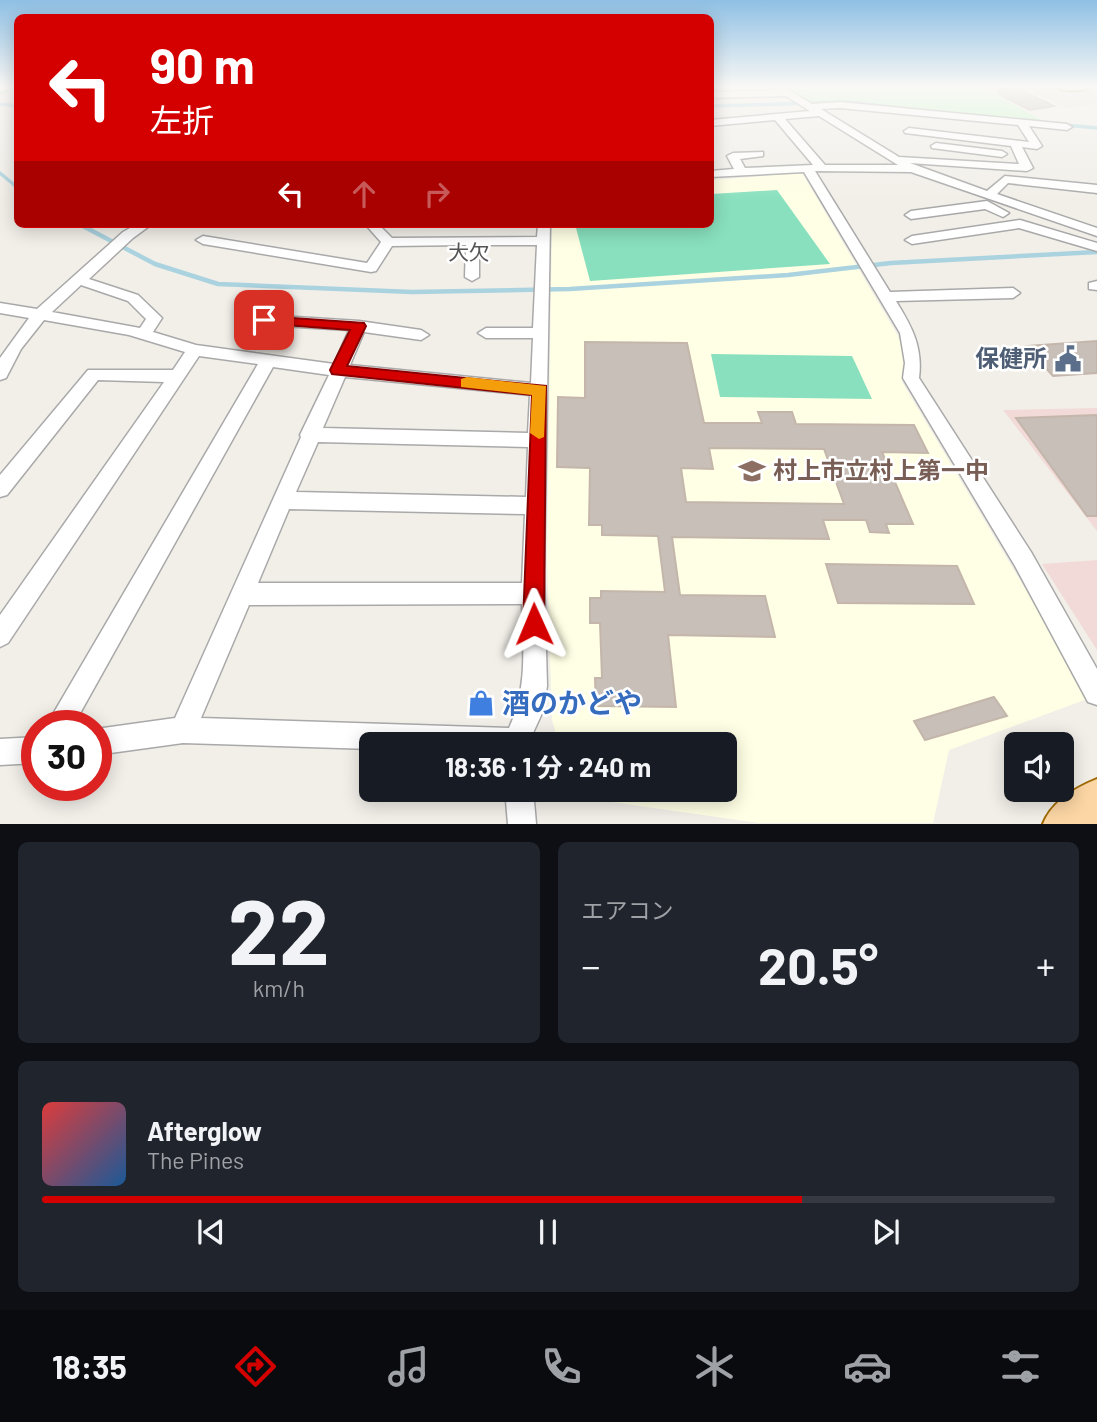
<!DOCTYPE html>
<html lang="ja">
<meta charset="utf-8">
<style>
body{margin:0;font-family:Barlow,"Noto Sans JP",sans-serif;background:#20242c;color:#f1f3f6;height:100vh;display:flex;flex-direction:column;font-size:26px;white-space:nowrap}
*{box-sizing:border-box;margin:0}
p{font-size:23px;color:#9ea1a6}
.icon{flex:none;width:38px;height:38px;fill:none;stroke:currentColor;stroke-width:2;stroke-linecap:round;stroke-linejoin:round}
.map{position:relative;height:824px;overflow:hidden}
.side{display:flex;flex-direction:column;gap:18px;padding:18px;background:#0d0f14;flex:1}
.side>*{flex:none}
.hud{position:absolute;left:14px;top:14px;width:700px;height:214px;border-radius:10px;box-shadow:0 4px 18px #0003;background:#d40000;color:#fff;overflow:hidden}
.tools{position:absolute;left:1004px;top:732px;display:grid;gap:14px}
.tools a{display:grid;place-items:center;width:70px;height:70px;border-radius:10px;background:#171b24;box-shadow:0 4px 18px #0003;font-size:35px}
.speed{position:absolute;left:21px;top:710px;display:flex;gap:14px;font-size:35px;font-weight:700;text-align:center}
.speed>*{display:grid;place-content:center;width:91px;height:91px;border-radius:50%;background:#171b24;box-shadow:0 4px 18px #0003;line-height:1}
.speed .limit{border:10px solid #d22;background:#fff;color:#111}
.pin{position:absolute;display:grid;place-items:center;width:60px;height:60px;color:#fff;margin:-30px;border-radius:14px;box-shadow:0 4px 10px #0006}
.me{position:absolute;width:77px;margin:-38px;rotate:359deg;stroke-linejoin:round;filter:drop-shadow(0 0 5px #0008)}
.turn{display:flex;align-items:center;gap:24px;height:147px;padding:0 21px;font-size:32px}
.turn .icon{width:91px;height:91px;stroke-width:2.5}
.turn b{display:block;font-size:49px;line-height:60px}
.lanes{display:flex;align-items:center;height:66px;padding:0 21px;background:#0003;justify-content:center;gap:35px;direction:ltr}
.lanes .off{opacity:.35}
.big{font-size:52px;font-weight:700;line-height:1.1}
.side .card{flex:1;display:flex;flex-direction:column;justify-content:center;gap:10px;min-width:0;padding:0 24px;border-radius:10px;background:#20242c}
.side .dial{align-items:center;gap:0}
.dial b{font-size:91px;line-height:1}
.song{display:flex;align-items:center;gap:21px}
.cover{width:84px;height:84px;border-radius:10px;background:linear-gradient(135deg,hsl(0 70% 55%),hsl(210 70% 35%))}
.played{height:7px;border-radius:4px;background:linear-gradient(90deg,#d40000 75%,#363941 75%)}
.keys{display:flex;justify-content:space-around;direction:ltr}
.heat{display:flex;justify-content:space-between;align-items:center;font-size:38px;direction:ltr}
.side .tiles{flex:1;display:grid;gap:18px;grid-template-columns:1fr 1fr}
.card:last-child{grid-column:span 2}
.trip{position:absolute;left:359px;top:732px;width:378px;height:70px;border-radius:10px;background:#171b24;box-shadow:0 4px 18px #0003;font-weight:700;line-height:70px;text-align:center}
.tab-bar{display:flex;height:112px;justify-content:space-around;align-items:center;background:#090b0e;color:#9ea1a6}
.tab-bar .icon{width:49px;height:49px}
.tab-bar .selected{color:#d40000}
.tab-bar b{font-size:32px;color:#f1f3f6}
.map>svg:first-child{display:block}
.commercial{fill:#f2dad9}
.education{fill:#ffffe5}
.park{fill:#c8facc}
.pitch{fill:#88e0be}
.parking{fill:#e2e2e2}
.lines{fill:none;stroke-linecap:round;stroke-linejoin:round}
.stream-far1{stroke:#aad3df;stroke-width:3.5}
.stream{stroke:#aad3df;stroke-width:4.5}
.building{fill:#c7bfb8;stroke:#c4b6ab;stroke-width:2;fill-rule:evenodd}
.street-casing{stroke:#a9a9a9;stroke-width:3}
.secondary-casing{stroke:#707d05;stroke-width:4}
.primary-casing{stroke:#a06b00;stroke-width:4}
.street{fill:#fff;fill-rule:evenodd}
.secondary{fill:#f7fabf;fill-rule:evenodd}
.primary{fill:#fcd6a4;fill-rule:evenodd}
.route{fill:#d40000;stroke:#8a0000;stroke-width:2}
.slow{fill:#f59e0b}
.labels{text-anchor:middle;stroke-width:5;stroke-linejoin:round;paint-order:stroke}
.far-neighbourhood-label{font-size:21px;fill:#555;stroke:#fff}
.service-label{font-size:24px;font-weight:bold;fill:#4e5e75;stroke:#fff;text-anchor:end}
.education-label{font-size:24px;font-weight:bold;fill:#785e54;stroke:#fff;text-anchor:start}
.near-shop-label{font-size:28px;font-weight:bold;fill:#366cbe;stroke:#fff;text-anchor:start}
</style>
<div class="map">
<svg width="1097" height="824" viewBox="0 0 1097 824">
<rect width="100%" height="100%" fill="#f2efe9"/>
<!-- commercial -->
<g class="commercial">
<path d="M1097,408V531L1003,410Z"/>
<path d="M1097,560V650L1042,564Z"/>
</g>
<!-- education -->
<path class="education" d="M802,173L898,336L907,364L902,382L1090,698L949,750L933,823H759L576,797L573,789H724V744H559L552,720L547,561L552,224H710L711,180Z"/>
<!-- park -->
<path class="park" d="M783,86H995L984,88L1043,121L850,101L811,102Z"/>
<!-- pitch -->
<g class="pitch">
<path d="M777,190L830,264L590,281L575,224H710L711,194Z"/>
<path d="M711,354L852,356L872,399L720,397Z"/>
</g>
<!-- parking -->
<path class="parking" d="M1019,86L1097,87V104L1066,108Z"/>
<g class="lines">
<!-- stream-far1 -->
<g class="stream-far1">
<path d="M0,93L18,87"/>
<path d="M0,104L18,106"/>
<path d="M710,106L848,102L899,108"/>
<path d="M1065,125L1097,128"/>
<path d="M0,173L18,188"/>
</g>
<!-- stream -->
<path class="stream" d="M79,224L155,264L218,284L412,292L570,289L788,275L891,263L1097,252"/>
</g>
<!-- building -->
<g class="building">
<path d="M1001,86H1012L1054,106L1030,110L997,93Z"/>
<path d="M1097,341V373L1053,376L1026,346Z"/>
<path d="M585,342L687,343L704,423H762L758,412H792L796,424L914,425L928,453L882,452L913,524H886L889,533L870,532L866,520H823L829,539L672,537L680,595L765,596L775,637L668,635L676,707L596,706L595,678H602L600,623H590V598H601V591L665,592L658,536L602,535V525H589L590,468L557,467L558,397L585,398ZM709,448L824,449L844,504L686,502L681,468L713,469Z"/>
<path d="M1097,415V516H1087L1016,418Z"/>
<path d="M826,564L957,566L974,604L838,603Z"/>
<path d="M994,697L1007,716L925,740L914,721Z"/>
</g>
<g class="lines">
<!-- street casing -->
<g class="street-casing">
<g id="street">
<path d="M772,86H782L812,104L840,102L1067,124L1072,127L1067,130L1029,126L1042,146L1037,149L1022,147L1033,168L1027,171L910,163L987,191L1005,176L1097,185V193L1008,183L997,194L1097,228V236L911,172L815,171L890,292L1013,288L1020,293L1013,298L896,301C912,327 923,347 919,378L1031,552L1097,669V705L1088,702L1015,566L903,378L905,363L900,333L804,172L710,177V171L734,169L727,156L733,153L763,152V156L740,159L745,168L813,165L775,120L710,126V120L810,111L786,96L710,98V92L777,90ZM840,108L1018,125L1029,142L909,128L904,131L905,133L1011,146L1019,164L899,157L821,109ZM819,116L898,165H825L785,119Z"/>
<path d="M936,143L1002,151L1007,154L1002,157L932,148L931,146Z"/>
<path d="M987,201L1009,213L1003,217L985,209L911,219L905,215L911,211Z"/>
<path d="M1020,220L1097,243V251L1019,228L912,244L905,240L912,236Z"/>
<path d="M137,224H152L133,238L89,279L138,295L162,318L153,332L196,345L334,364L349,330L264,325L256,320L264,315L359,321L421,330L429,335L421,340L364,332L350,365L531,383L533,338H486L478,333L486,328H533L537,245H479V277L472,281L465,277L466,245L392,246L376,271L371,272L203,244L196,240L203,236L367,263L381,242L365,224H378L392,238L537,237L538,224H550L544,572L547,686L543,711L528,744H371V749L183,743L96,755V729L175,718L301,437L300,435L329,375L273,367L73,726H46L258,364L199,356L8,643L0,647V615L164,382L98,380L7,495L0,497V475L88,370H173L185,352L129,335L44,320L21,349L6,378L0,380V358L29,318L0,313V303L37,309L123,232ZM81,285L128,301L146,319L140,328L52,312ZM345,377L530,395L528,433L323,428ZM318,442L528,447L526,497L296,492ZM289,509L525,514L522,583H258ZM522,604C523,646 528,688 509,728L201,718L249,605Z"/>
<path d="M1097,281V290L1089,289V283Z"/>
<path d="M37,737V763L0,765V739Z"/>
<path d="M505,789H533L536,824H508Z"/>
</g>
</g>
<!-- secondary casing -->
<g class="secondary-casing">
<path id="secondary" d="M1057,86H1091C1084,92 1063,92 1057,86Z"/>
</g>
<!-- primary casing -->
<g class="primary-casing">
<path id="primary" d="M1097,779V824H1043C1052,801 1075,788 1097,779Z"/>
</g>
<!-- street -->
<use href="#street" class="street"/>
<!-- secondary -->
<use href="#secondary" class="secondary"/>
<!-- primary -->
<use href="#primary" class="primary"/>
</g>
<!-- sky -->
<linearGradient id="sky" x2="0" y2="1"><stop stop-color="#8fc0e4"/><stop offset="0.43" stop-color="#f9f8f5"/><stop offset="1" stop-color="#f9f8f5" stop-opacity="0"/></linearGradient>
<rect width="1097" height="201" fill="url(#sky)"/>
<!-- route -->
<path class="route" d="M264,316L364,323L366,326L347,366L546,386L544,624L541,631L534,634L526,631L523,624L532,395L332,374L330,370L350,330L259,323L257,320Z"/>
<!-- slow -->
<path class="slow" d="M467,377L546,386L544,437L539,439L530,433L532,395L461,387V379Z"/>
<!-- icons -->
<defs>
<g id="civic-bare" transform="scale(2.1)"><path d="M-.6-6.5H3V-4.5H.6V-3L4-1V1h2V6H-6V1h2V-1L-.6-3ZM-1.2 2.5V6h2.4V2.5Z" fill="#5c6f8a" stroke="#fff" stroke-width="2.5" paint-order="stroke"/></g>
<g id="school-bare" transform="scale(2.1)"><path d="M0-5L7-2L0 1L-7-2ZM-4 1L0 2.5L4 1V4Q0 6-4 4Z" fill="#8d6e63" stroke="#fff" stroke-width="2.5" paint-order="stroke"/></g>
<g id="shop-bare" transform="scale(2.1)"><path d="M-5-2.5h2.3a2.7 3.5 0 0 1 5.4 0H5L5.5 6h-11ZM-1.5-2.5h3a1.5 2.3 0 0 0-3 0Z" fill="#3f7fe0" stroke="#fff" stroke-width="2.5" paint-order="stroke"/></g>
</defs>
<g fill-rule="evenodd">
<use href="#civic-bare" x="1068" y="359"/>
<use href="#school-bare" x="752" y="471"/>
<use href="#shop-bare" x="481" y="703"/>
</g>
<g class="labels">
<!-- far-neighbourhood labels -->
<g class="far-neighbourhood-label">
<text x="469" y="260">大欠</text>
</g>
<!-- service labels -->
<g class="service-label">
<text x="1047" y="367">保健所</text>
</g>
<!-- education labels -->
<g class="education-label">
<text x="773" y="479">村上市立村上第一中</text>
</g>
<!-- near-shop labels -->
<g class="near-shop-label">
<text x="502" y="713">酒のかどや</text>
</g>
</g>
</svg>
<div class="tools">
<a><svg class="icon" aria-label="sound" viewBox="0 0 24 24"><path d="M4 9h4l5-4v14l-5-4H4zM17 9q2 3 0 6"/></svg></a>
</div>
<div class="speed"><div class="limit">30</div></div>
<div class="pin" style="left:264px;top:320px;background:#d93025"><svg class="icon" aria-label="arrive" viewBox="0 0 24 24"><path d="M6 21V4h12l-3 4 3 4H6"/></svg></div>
<svg class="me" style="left:534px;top:624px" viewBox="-20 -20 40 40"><path d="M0-17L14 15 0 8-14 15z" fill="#d40000" stroke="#fff" stroke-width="4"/></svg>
<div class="trip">18:36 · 1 分 · 240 m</div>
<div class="hud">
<div class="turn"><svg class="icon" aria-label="left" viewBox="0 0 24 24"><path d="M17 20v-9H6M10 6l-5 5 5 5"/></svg><div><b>90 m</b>左折</div></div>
<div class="lanes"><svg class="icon" aria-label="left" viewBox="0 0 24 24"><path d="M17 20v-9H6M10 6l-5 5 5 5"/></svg><svg class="icon off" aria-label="ahead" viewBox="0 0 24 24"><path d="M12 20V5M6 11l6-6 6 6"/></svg><svg class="icon off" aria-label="right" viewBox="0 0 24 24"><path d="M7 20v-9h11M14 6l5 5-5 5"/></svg></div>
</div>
</div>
<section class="side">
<div class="tiles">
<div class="card dial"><b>22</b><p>km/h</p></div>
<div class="card"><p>エアコン</p>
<div class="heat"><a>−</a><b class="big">20.5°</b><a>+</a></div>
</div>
<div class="card">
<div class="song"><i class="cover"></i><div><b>Afterglow</b><p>The Pines</p></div></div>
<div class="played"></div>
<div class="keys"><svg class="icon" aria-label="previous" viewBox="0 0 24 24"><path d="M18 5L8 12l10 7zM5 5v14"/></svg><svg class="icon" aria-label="pause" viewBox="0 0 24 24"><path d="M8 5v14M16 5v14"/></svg><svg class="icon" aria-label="next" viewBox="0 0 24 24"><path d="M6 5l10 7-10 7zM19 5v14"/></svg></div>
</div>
</div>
</section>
<nav class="tab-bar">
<b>18:35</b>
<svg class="icon selected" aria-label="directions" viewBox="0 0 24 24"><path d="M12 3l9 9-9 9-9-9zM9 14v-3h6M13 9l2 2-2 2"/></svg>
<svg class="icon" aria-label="music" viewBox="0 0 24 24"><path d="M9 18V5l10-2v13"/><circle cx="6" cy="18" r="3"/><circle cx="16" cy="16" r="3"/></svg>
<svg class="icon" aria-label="phone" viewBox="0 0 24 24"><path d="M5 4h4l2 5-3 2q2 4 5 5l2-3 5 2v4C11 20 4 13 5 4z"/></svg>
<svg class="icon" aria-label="climate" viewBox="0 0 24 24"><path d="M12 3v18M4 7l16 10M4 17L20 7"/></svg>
<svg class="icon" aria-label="car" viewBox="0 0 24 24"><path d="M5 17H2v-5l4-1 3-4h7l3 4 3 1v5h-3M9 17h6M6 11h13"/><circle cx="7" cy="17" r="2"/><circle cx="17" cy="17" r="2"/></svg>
<svg class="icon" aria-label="filters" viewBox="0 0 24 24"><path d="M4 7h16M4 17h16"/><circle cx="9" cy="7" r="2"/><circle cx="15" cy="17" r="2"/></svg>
</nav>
